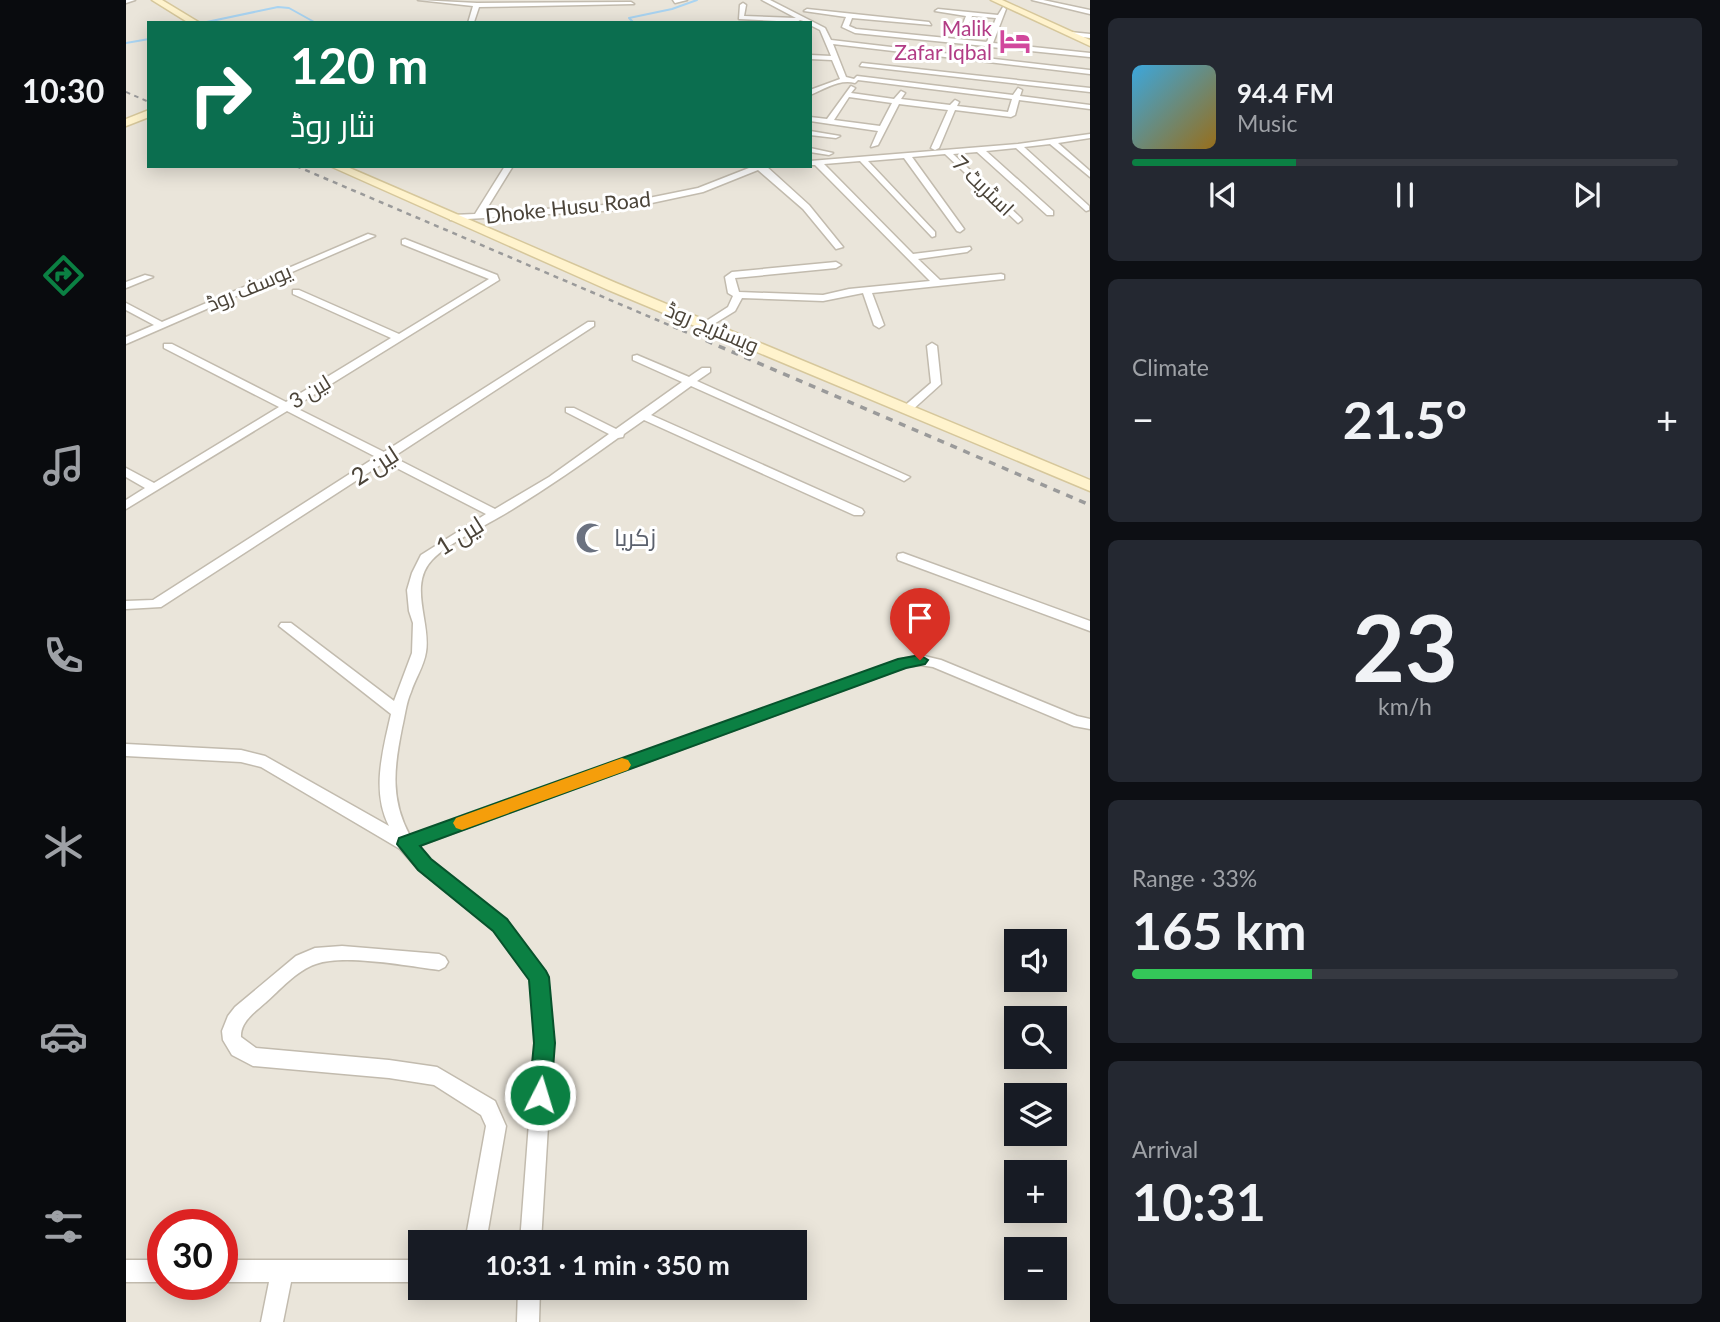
<!DOCTYPE html>
<meta charset="utf-8">
<style>
body{margin:0;font-family:Lato,Cairo,sans-serif;background:#242831;color:#f1f3f6;height:100vh;display:flex;flex-direction:column;font-size:26px;white-space:nowrap}
*{box-sizing:border-box;margin:0}
p{font-size:23px;color:#9ea1a6}
.icon{flex:none;width:38px;height:38px;fill:none;stroke:currentColor;stroke-width:2;stroke-linecap:round;stroke-linejoin:round}
.map{position:relative;flex:1;overflow:hidden}
.panel{display:flex;flex-direction:column;gap:18px;padding:18px;background:#0d0f14;width:630px}
.panel>*{flex:none}
.guide{position:absolute;left:21px;top:21px;width:665px;height:147px;border-radius:0px;box-shadow:0 4px 18px #0003;background:#0b6e4f;color:#fff;overflow:hidden}
.fabs{position:absolute;left:878px;top:929px;display:grid;gap:14px}
.fabs a{display:grid;place-items:center;width:63px;height:63px;border-radius:0px;background:#171b24;box-shadow:0 4px 18px #0003;font-size:35px}
.speed{position:absolute;left:21px;top:1209px;display:flex;gap:14px;font-size:35px;font-weight:700;text-align:center}
.speed>*{display:grid;place-content:center;width:91px;height:91px;border-radius:50%;background:#171b24;box-shadow:0 4px 18px #0003;line-height:1}
.speed .limit{border:10px solid #d22;background:#fff;color:#111}
.pin{position:absolute;display:grid;place-items:center;width:60px;height:60px;color:#fff;margin:-72px -30px;border-radius:50% 50% 50% 0;rotate:-45deg;box-shadow:0 0 7px #0007}
.pin .icon{rotate:45deg}
.me{position:absolute;width:77px;margin:-38px;rotate:5deg;stroke-linejoin:round;filter:drop-shadow(0 0 5px #0008)}
.turn{display:flex;align-items:center;gap:24px;height:147px;padding:0 28px;font-size:32px}
.turn .icon{width:91px;height:91px;stroke-width:2.5}
.turn b{display:block;font-size:49px;line-height:60px}
.big{font-size:52px;font-weight:700;line-height:1.1}
.panel .widget{flex:1;display:flex;flex-direction:column;justify-content:center;gap:10px;min-width:0;padding:0 24px;border-radius:10px;background:#242831}
.panel .dial{align-items:center;gap:0}
.dial b{font-size:91px;line-height:1}
.song{display:flex;align-items:center;gap:21px}
.cover{width:84px;height:84px;border-radius:10px;background:linear-gradient(135deg,hsl(200 70% 55%),hsl(40 70% 35%))}
.played{height:7px;border-radius:4px;background:linear-gradient(90deg,#0b8043 30%,#363941 30%)}
.keys{display:flex;justify-content:space-around;direction:ltr}
.heat{display:flex;justify-content:space-between;align-items:center;font-size:38px;direction:ltr}
.charge{height:10px;border-radius:5px;background:linear-gradient(90deg,#34c759 33%,#363941 0)}
.trip{position:absolute;left:282px;top:1230px;width:399px;height:70px;border-radius:0px;background:#171b24;box-shadow:0 4px 18px #0003;font-weight:700;line-height:70px;text-align:center}
main{display:flex;flex:1;min-height:0}
.dock{display:flex;flex-direction:column;width:126px;justify-content:space-around;align-items:center;background:#090b0e;color:#9ea1a6}
.dock .icon{width:49px;height:49px}
.dock .active{color:#0b8043}
.dock b{font-size:32px;color:#f1f3f6}
.map>svg:first-child{display:block}
.residential{fill:#eae5da;fill-rule:evenodd}
.lines{fill:none;stroke-linecap:round;stroke-linejoin:round}
.stream{stroke:#a9d4f2;stroke-width:2}
.minor-casing{stroke:#c2bbae;stroke-width:3}
.secondary-casing{stroke:#d6c79b;stroke-width:3}
.minor{fill:#fff;fill-rule:evenodd}
.secondary{fill:#fff3cd;fill-rule:evenodd}
.rail-far2{stroke:#9a9a9a;stroke-width:2;stroke-dasharray:4.5 4.5;stroke-linecap:butt}
.rail-far1{stroke:#9a9a9a;stroke-width:2.5;stroke-dasharray:5 5;stroke-linecap:butt}
.rail{stroke:#9a9a9a;stroke-width:3.5;stroke-dasharray:7 7;stroke-linecap:butt}
.route{fill:#0b8043;stroke:#07532c;stroke-width:2}
.slow{fill:#f59e0b}
.labels{text-anchor:middle;stroke-width:6;stroke-linejoin:round;paint-order:stroke}
.far-hotel-label{font-size:21px;fill:#b23c85;stroke:#fff;text-anchor:end}
.far-street-label{font-size:21px;fill:#4b4439;stroke:#fff}
.street-label{font-size:24px;fill:#4b4439;stroke:#fff}
.worship-label{font-size:24px;fill:#5b616d;stroke:#fff;text-anchor:start}
</style>
<main>
<nav class="dock">
<b>10:30</b>
<svg class="icon active" aria-label="directions" viewBox="0 0 24 24"><path d="M12 3l9 9-9 9-9-9zM9 14v-3h6M13 9l2 2-2 2"/></svg>
<svg class="icon" aria-label="music" viewBox="0 0 24 24"><path d="M9 18V5l10-2v13"/><circle cx="6" cy="18" r="3"/><circle cx="16" cy="16" r="3"/></svg>
<svg class="icon" aria-label="phone" viewBox="0 0 24 24"><path d="M5 4h4l2 5-3 2q2 4 5 5l2-3 5 2v4C11 20 4 13 5 4z"/></svg>
<svg class="icon" aria-label="climate" viewBox="0 0 24 24"><path d="M12 3v18M4 7l16 10M4 17L20 7"/></svg>
<svg class="icon" aria-label="car" viewBox="0 0 24 24"><path d="M5 17H2v-5l4-1 3-4h7l3 4 3 1v5h-3M9 17h6M6 11h13"/><circle cx="7" cy="17" r="2"/><circle cx="17" cy="17" r="2"/></svg>
<svg class="icon" aria-label="filters" viewBox="0 0 24 24"><path d="M4 7h16M4 17h16"/><circle cx="9" cy="7" r="2"/><circle cx="15" cy="17" r="2"/></svg>
</nav>
<div class="map">
<svg width="964" height="1322" viewBox="0 0 964 1322">
<rect width="100%" height="100%" fill="#f6f3ec"/>
<!-- residential -->
<path class="residential" d="M0,0H964V1322H0ZM23,23H684V166H23ZM891,942H929V980H891ZM891,1018H929V1057H891ZM891,1096H929V1134H891ZM891,1172H929V1211H891ZM37,1225H96V1284H37ZM294,1242H668V1288H294ZM891,1250H929V1288H891Z"/>
<g class="lines">
<!-- stream -->
<g class="stream">
<path d="M76,23L152,7L163,8L190,23"/>
<path d="M240,23H311"/>
<path d="M508,23L503,18L546,9L571,0"/>
<path d="M0,43L23,39"/>
</g>
<!-- minor casing -->
<g class="minor-casing">
<g id="minor">
<path d="M0,0H9L0,3Z"/>
<path d="M292,0L351,3L505,2L508,4L353,7L348,22L342,23L347,6Z"/>
<path d="M547,0H561L549,3Z"/>
<path d="M636,0H644L699,28L705,40L964,70V74L707,44L720,77L728,79L731,76L887,95L892,88L896,90L894,96L964,105V109L893,100L889,115L885,117L829,110L813,148L809,150L805,148L822,110L773,104L752,145L745,147L752,131L684,121V117L701,119L725,86L729,88L725,93L768,99L775,91L779,93L775,99L824,105L829,100L833,102L831,106L882,112L886,99L732,80L729,83C713,79 699,89 684,95V90L714,79L706,60L684,59V55L705,56L694,30L684,25V23L674,20L671,22L613,19L614,5L617,3L620,5L618,16L670,18ZM723,97L766,103L754,126L708,120Z"/>
<path d="M906,0H917L964,10V14Z"/>
<path d="M877,7L880,9L867,43L964,53V57L865,47L860,54L857,52L859,46L729,33L716,27L720,17L678,11L681,9L803,22L805,25L726,18L723,26L730,29L861,42L870,18L846,16L839,34L836,36L833,34L840,16L809,11L812,9L872,15Z"/>
<path d="M944,32L964,34V38L942,35Z"/>
<path d="M736,63L964,88V92L734,66Z"/>
<path d="M684,131L714,136L710,138L684,135Z"/>
<path d="M964,134V138L932,143L964,171V177L924,144L898,147L963,206V210L960,211L890,148L860,151L927,211V215H921L851,152L827,154L895,218L896,220L892,223L819,154L786,157L838,229L834,232L831,231L778,158L742,161L809,232V236L806,237L734,161L698,164L787,254L844,247L845,249L841,252L792,259L814,280L875,274L878,275V279L746,293L758,325L753,328L748,325L737,293L697,301L616,298L609,311L583,327L574,325L602,307L607,296L602,293L599,277L606,272L710,262L715,265L710,268L609,278L613,292L697,295L723,289L804,281L689,165H684V161L892,144Z"/>
<path d="M684,148L707,153L703,155L684,152Z"/>
<path d="M379,166H387L358,213L493,204L572,188L628,166H640L683,205L717,247L710,249L677,209L632,170L577,192L493,210L324,220V216L327,215L349,214Z"/>
<path d="M242,234L249,236L0,344V337L28,325L0,310V303L36,322Z"/>
<path d="M279,239L371,275L373,280L168,407L258,452L462,322H468V326L267,457L369,509L423,477L483,434L440,412V408H448L490,429L556,382L507,360V356L511,355L563,377L576,368H584V372L571,381L784,477L778,481L774,479L565,386L525,415L736,509L738,512L736,515H728L518,420L498,434L497,437L492,438C456,464 420,489 382,512C361,525 322,543 306,560C282,585 305,623 300,652C298,666 289,679 285,692C280,703 279,716 276,728C268,768 264,799 284,836L773,660L794,655L815,660L951,716L964,719V729L948,726L807,667L794,665L780,667L292,846L304,859L380,920L422,977L427,1043L415,1242H394L409,1043L404,979L368,930L292,869L274,849L135,767L115,762L0,756V744L115,750L139,756L263,826C245,791 257,750 265,714L153,626L155,623H165L268,701L286,653L287,623L283,611L281,590L286,573L295,555L360,514L259,462L35,607L0,609V601L27,600L250,457L161,411L0,509V500L19,488L0,477V468L28,483L153,407L38,348V344H46L160,402L265,338L167,294V290H173L273,334L363,279L276,244V240Z"/>
<path d="M19,275L27,277L0,288V282Z"/>
<path d="M806,343L811,346L815,384L784,412H776V408L805,383L801,346Z"/>
<path d="M777,553L964,621V631L772,560L771,557L772,554Z"/>
<path d="M216,946L313,954L319,957L322,962L319,967L313,970C281,966 219,954 190,964C171,970 153,991 139,1003C129,1012 114,1022 115,1037L130,1048L263,1060L311,1067L369,1101L380,1126L360,1242H339L360,1126L355,1115L308,1085L263,1078L127,1066L106,1055L97,1040L96,1031L102,1016L109,1007L170,956L189,948Z"/>
<rect x="0" y="1260" width="37" height="22"/>
<path d="M96,1260H294V1282H165L157,1322H135L143,1282H96Z"/>
<path d="M392,1288H414L413,1322H391Z"/>
</g>
</g>
<!-- secondary casing -->
<g class="secondary-casing">
<g id="secondary">
<path d="M26,0H36L74,23H63Z"/>
<path d="M865,0H876L964,40V46Z"/>
<path d="M23,110V117L0,126V119Z"/>
<path d="M204,166H219L490,283L964,480V491L480,289Z"/>
</g>
</g>
<!-- minor -->
<use href="#minor" class="minor"/>
<!-- secondary -->
<use href="#secondary" class="secondary"/>
<!-- rail-far2 -->
<path class="rail-far2" d="M0,92L23,102"/>
<!-- rail-far1 -->
<path class="rail-far1" d="M170,166L571,337"/>
<!-- rail -->
<path class="rail" d="M567,335L964,505"/>
</g>
<!-- route -->
<path class="route" d="M794,655L802,660L799,664L780,668L294,846L305,859L381,919L420,971L423,977L429,1043L425,1095L422,1102L414,1105L406,1102L403,1095L408,1043L403,980L367,931L292,870L271,844L273,838L772,659Z"/>
<!-- slow -->
<path class="slow" d="M496,758L502,760L505,765L502,770L336,830L330,828L327,823L330,818Z"/>
<!-- icons -->
<defs>
<g id="hotel-bare" transform="scale(2.415)"><path d="M-6-4.5h1.5V1H6V5H4.5V3h-9V5H-6ZM-4 0a1.8 1.8 0 1 1 3.6 0ZM.5 0V-2.5h3Q6-2.5 6 0Z" fill="#d1479c" stroke="#fff" stroke-width="2.5" paint-order="stroke"/></g>
<g id="mosque-bare" transform="scale(2.415)"><path d="M3.5-4.9A6 6 0 1 0 3.5 4.9A5 5 0 1 1 3.5-4.9Z" fill="#6b7280" stroke="#fff" stroke-width="2.5" paint-order="stroke"/></g>
</defs>
<g fill-rule="evenodd">
<use href="#hotel-bare" x="889" y="41"/>
<use href="#mosque-bare" x="465" y="538"/>
</g>
<g class="labels">
<!-- far-hotel labels -->
<g class="far-hotel-label">
<text x="866" y="36">Malik<tspan x="866" dy="24">Zafar Iqbal</tspan></text>
</g>
<!-- far-street labels -->
<g class="far-street-label">
<text transform="translate(857 186) rotate(44)" y="7">اسٹریٹ 7</text>
<text transform="translate(442 208) rotate(-6)" y="7">Dhoke Husu Road</text>
<text transform="translate(123 288) rotate(-23)" y="7">یوسف روڈ</text>
<text transform="translate(586 328) rotate(23)" y="7">ویسٹریج روڈ</text>
<text transform="translate(184 392) rotate(-31)" y="7">لین 3</text>
</g>
<!-- street labels -->
<g class="street-label">
<text transform="translate(249 466) rotate(-33)" y="8">لین 2</text>
<text transform="translate(334 536) rotate(-32)" y="8">لین 1</text>
</g>
<!-- worship labels -->
<g class="worship-label">
<text x="488" y="546">زکریا</text>
</g>
</g>
</svg>
<div class="fabs">
<a><svg class="icon" aria-label="sound" viewBox="0 0 24 24"><path d="M4 9h4l5-4v14l-5-4H4zM17 9q2 3 0 6"/></svg></a>
<a><svg class="icon" aria-label="search" viewBox="0 0 24 24"><circle cx="10" cy="10" r="6"/><path d="M15 15l6 6"/></svg></a>
<a><svg class="icon" aria-label="layers" viewBox="0 0 24 24"><path d="M12 4l9 5-9 5-9-5zM3 14l9 5 9-5"/></svg></a>
<a>+</a>
<a>−</a>
</div>
<div class="speed"><div class="limit">30</div></div>
<div class="pin" style="left:794px;top:660px;background:#d93025"><svg class="icon" aria-label="arrive" viewBox="0 0 24 24"><path d="M6 21V4h12l-3 4 3 4H6"/></svg></div>
<svg class="me" style="left:414px;top:1095px" viewBox="-20 -20 40 40"><circle r="17" fill="#0b8043" stroke="#fff" stroke-width="3"/><path d="M0-11L8 9 0 5-8 9z" fill="#fff"/></svg>
<div class="trip">10:31 · 1 min · 350 m</div>
<div class="guide">
<div class="turn"><svg class="icon" aria-label="right" viewBox="0 0 24 24"><path d="M7 20v-9h11M14 6l5 5-5 5"/></svg><div><b>120 m</b>نثار روڈ</div></div>
</div>
</div>
<section class="panel">
<div class="widget">
<div class="song"><i class="cover"></i><div><b>94.4 FM</b><p>Music</p></div></div>
<div class="played"></div>
<div class="keys"><svg class="icon" aria-label="previous" viewBox="0 0 24 24"><path d="M18 5L8 12l10 7zM5 5v14"/></svg><svg class="icon" aria-label="pause" viewBox="0 0 24 24"><path d="M8 5v14M16 5v14"/></svg><svg class="icon" aria-label="next" viewBox="0 0 24 24"><path d="M6 5l10 7-10 7zM19 5v14"/></svg></div>
</div>
<div class="widget"><p>Climate</p>
<div class="heat"><a>−</a><b class="big">21.5°</b><a>+</a></div>
</div>
<div class="widget dial"><b>23</b><p>km/h</p></div>
<div class="widget"><p>Range · 33%</p><b class="big">165 km</b><div class="charge"></div></div>
<div class="widget"><p>Arrival</p><b class="big">10:31</b></div>
</section>
</main>
